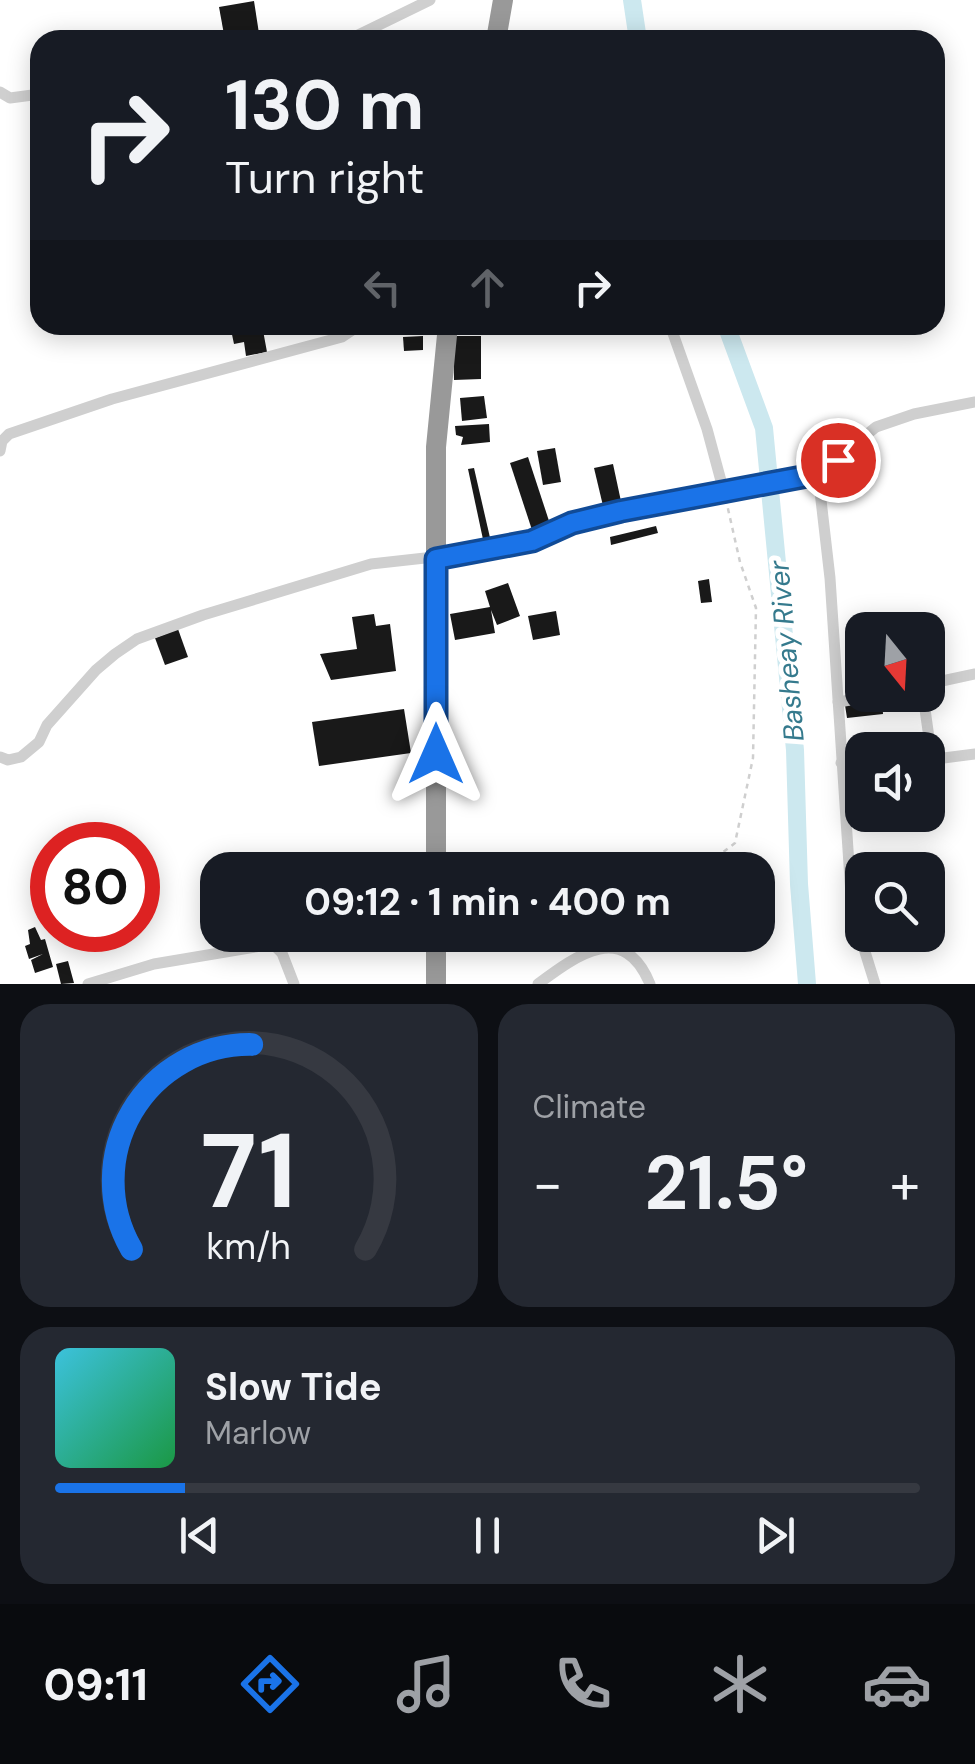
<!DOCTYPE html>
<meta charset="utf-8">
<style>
body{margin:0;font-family:"DM Sans",sans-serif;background:#242831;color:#f1f3f6;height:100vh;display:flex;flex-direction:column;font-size:38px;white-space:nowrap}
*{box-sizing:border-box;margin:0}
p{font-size:32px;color:#9ea1a6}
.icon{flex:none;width:55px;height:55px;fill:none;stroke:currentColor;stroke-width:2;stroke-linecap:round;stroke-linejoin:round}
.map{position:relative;height:984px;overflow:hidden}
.side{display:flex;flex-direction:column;gap:20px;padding:20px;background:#0d0f14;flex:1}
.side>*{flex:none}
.banner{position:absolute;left:30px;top:30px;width:915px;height:305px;border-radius:30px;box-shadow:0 5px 25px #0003;background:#171b24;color:#f1f3f6;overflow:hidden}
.needle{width:65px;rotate:162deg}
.fabs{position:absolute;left:845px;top:612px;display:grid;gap:20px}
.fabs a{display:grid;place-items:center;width:100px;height:100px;border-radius:20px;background:#171b24;box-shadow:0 5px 25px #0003;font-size:50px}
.speed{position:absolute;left:30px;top:822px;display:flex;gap:20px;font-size:50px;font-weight:700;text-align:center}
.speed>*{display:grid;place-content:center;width:130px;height:130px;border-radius:50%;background:#171b24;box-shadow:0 5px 25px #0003;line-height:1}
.speed .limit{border:15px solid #d22;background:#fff;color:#111}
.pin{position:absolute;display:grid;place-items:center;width:85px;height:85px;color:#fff;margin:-42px;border:5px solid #fff;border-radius:50%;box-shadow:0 2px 10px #0007}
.me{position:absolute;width:110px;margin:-55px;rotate:0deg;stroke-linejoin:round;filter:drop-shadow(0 0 8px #0008)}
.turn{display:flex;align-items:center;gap:35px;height:210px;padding:0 30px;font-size:45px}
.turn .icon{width:130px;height:130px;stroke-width:2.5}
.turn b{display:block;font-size:70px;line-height:85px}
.lanes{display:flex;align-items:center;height:95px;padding:0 30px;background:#0003;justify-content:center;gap:50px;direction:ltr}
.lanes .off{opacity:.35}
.big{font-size:75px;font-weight:700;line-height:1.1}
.side .widget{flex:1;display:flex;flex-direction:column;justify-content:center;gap:15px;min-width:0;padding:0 35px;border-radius:30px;background:#242831}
.side .dial{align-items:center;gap:0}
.dial svg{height:260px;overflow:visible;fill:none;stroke:#363941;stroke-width:7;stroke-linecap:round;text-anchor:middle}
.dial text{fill:#f1f3f6;stroke:none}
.song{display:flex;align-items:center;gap:30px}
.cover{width:120px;height:120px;border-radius:15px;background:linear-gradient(135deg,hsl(190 70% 55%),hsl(140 70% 35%))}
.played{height:10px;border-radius:5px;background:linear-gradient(90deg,#1a73e8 15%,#363941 15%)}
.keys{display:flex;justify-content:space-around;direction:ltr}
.heat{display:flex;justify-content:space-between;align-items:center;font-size:55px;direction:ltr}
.side .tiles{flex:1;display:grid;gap:20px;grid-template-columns:1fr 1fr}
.widget:last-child{grid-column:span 2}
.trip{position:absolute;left:200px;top:852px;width:575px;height:100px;border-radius:30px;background:#171b24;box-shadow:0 5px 25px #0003;font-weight:700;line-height:100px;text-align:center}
.tabs{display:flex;height:160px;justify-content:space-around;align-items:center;background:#090b0e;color:#9ea1a6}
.tabs .icon{width:70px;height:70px}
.tabs .selected{color:#1a73e8}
.tabs b{font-size:45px;color:#f1f3f6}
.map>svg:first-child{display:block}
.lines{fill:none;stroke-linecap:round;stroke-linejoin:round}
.river{stroke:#cce8ef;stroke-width:18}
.building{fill:#191919}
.path{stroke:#cfcfcf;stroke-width:2.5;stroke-dasharray:5 5;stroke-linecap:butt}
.street{stroke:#cfcfcf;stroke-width:11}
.highway{stroke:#999;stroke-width:20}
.route-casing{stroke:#114b97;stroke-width:25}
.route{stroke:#1a73e8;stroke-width:18}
.labels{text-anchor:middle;stroke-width:10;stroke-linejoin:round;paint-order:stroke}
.water-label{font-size:28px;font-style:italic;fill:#357a8d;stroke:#fff}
</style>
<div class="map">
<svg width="975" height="984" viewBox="0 0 975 984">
<rect width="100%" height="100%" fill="#fff"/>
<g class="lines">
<!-- river -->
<g class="river">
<path d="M632,0L638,40"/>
<path d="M726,325L764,428L795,750L799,884L807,984"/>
</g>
</g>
<!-- building -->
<g class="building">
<path d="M254,1L260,40H225L219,7Z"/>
<path d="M230,325H262L267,352L246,356L244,342L234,344Z"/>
<path d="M423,336V350L404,351L403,337Z"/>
<path d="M453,336H481V379L454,380Z"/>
<path d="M484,396L487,418L462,421L460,398Z"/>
<path d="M489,424L490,442L461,445L463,437L456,435L455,426Z"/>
<path d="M555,448L561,482L543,485L537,451Z"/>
<path d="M528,457L551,527L533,533L510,463Z"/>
<path d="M613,464L622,506L604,510L594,468Z"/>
<path d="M474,468L491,542L484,544L468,469Z"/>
<path d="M656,526L658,533L611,545L610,537Z"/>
<path d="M709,579L712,602L701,603L698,581Z"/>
<path d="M508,583L520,616L497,625L491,610L495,633L455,640L450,614L490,607L485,591Z"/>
<path d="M556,611L560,635L533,640L528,616Z"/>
<path d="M374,614L376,626L390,624L396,671L331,680L320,654L357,649L352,617Z"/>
<path d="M178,629L188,657L165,665L155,638Z"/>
<path d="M882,701L883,714L847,718L845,705Z"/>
<path d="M404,709L411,753L319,766L312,722Z"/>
<path d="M35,927L41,940L45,939L53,967L35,973L31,960L43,954L29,959L25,946L30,944L28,930Z"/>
<path d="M68,961L74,983L61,984L56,964Z"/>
</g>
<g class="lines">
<!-- path -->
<path class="path" d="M577,870L628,860L714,859L735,843L753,758L756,608L740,562L726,500"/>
<!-- street -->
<g class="street">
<path d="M348,40L430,0"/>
<path d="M0,92L10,98L40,94"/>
<path d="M670,325L707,429L724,492"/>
<path d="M0,451L2,441L9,434L112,399L342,337L360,325"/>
<path d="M818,474L830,578L852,910L875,984"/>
<path d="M928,684L975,674"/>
<path d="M923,695L931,752L928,759"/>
<path d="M838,702L882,695"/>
<path d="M0,757L8,760L21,757L39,742L47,725L96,670L115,654L137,639L203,615L371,564L470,553L531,541L572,523L621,511L818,474L876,427L914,414L975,402"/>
<path d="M928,760L975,754"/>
<path d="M841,763L862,762"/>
<path d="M88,984L154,964L273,944L282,953L294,984"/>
<path d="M538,984C578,954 624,921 650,984"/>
</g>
<!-- highway -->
<g class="highway">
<path d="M496,40L503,0"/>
<path d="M436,870V447L448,325"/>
<path d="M436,935V984"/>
</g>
</g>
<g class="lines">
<!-- route casing -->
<g class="route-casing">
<path id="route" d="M436,754V559L532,541L572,523L621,511L818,474L838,460"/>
</g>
<!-- route -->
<use href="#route" class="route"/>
</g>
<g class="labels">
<!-- water labels -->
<g class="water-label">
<text transform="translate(786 651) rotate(-95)" y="10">Basheay River</text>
</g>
</g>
</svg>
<div class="fabs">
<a><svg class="needle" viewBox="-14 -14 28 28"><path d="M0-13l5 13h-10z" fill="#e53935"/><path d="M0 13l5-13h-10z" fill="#9ea1a6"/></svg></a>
<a><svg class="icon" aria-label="sound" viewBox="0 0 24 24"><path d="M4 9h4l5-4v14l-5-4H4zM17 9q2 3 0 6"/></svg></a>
<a><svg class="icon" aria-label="search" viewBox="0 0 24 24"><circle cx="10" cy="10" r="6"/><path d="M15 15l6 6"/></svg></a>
</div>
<div class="speed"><div class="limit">80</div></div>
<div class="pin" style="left:838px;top:460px;background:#d93025"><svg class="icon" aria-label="arrive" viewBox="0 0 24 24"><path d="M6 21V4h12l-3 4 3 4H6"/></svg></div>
<svg class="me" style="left:436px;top:754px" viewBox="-20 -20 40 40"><path d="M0-17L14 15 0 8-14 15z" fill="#1a73e8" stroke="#fff" stroke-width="4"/></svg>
<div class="trip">09:12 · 1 min · 400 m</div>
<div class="banner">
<div class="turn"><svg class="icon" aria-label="right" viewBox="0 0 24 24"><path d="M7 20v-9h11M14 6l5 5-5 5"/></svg><div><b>130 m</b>Turn right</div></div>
<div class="lanes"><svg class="icon off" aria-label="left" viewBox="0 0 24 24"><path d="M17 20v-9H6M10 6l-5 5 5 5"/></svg><svg class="icon off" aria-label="ahead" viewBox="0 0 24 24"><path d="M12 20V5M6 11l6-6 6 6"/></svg><svg class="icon" aria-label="right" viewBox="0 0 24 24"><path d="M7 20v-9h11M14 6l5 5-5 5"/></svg></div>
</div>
</div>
<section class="side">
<div class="tiles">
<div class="widget dial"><svg viewBox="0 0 100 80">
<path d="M14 69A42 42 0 1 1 86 69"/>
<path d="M14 69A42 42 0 0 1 51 6" stroke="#1a73e8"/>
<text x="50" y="56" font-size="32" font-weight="700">71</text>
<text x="50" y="72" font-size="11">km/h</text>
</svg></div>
<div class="widget"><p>Climate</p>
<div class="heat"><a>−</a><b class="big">21.5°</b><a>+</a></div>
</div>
<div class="widget">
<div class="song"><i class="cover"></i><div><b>Slow Tide</b><p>Marlow</p></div></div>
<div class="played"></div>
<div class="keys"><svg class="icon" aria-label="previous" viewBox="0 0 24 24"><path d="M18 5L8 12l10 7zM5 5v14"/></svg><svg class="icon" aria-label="pause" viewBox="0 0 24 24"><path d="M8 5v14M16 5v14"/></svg><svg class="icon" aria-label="next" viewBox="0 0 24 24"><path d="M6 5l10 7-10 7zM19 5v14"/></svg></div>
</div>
</div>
</section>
<nav class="tabs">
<b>09:11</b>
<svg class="icon selected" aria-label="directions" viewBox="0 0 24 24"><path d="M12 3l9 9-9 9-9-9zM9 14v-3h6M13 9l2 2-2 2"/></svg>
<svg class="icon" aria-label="music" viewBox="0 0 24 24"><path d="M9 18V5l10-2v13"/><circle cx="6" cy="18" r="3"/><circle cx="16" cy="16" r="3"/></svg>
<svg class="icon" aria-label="phone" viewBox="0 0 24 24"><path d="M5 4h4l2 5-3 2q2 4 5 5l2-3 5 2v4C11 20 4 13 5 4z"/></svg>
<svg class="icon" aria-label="climate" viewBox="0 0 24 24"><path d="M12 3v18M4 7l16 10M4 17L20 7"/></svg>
<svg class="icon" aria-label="car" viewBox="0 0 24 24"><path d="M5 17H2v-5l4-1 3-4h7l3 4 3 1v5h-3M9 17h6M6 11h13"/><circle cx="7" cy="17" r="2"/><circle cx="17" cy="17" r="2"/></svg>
</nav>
